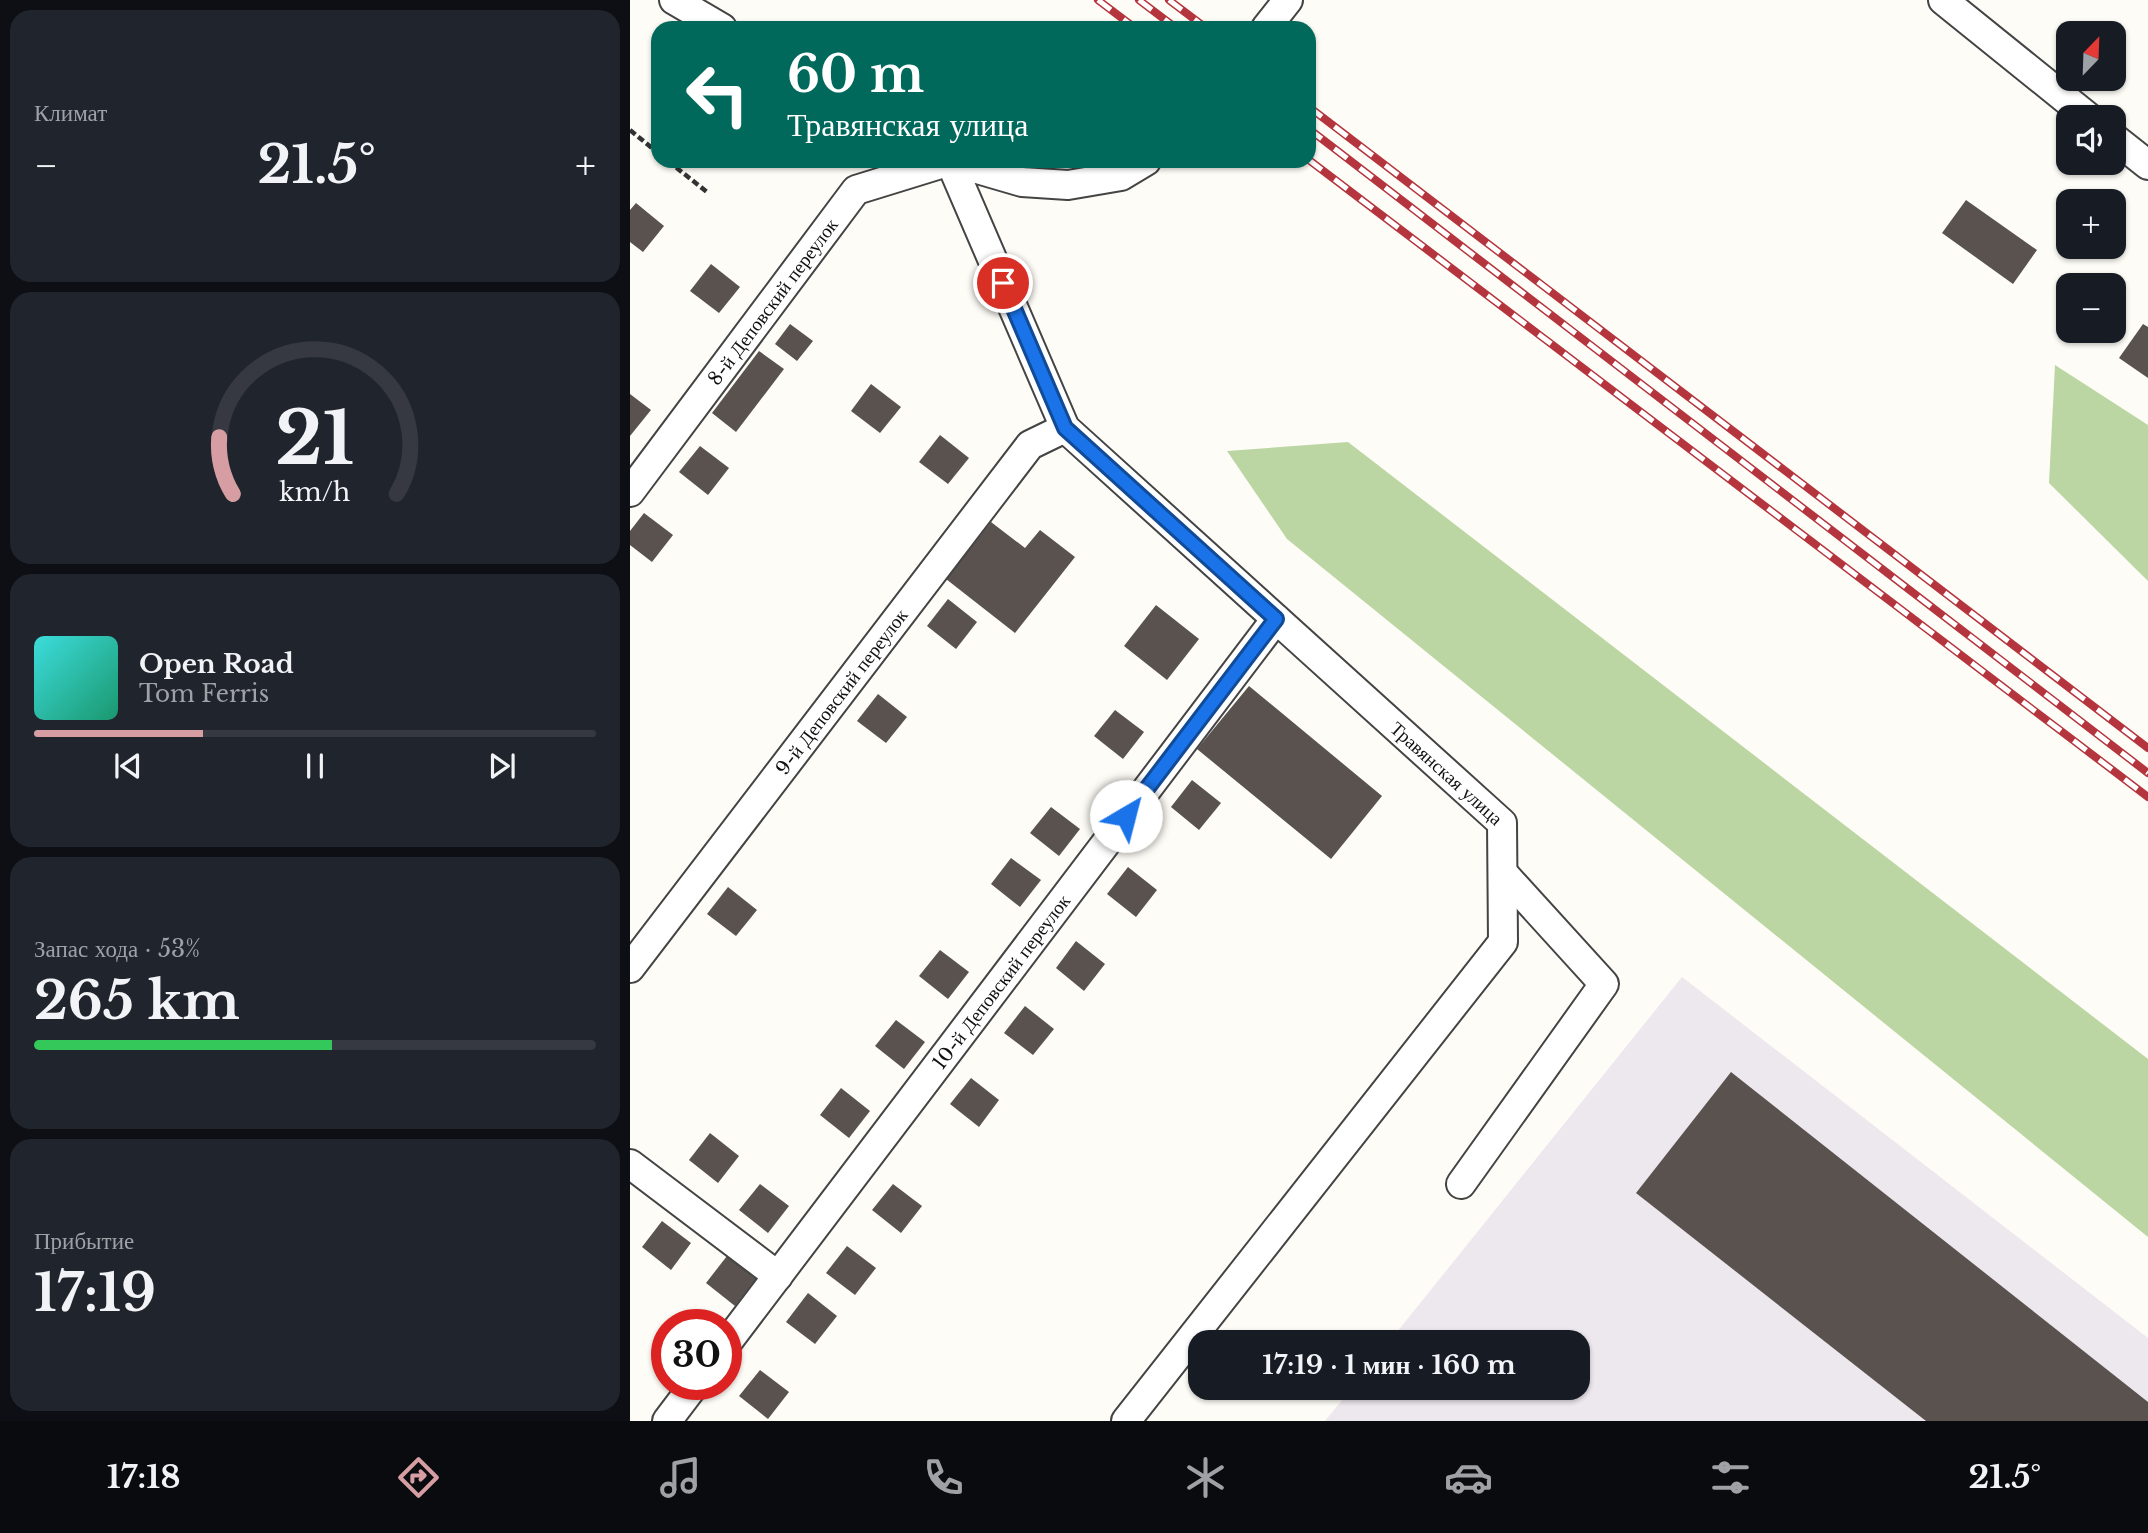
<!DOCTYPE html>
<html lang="ru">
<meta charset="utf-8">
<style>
body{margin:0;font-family:"Libre Baskerville",serif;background:#20242c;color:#f1f3f6;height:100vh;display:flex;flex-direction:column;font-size:26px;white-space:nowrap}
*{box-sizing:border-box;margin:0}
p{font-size:23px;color:#9ea1a6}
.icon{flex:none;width:38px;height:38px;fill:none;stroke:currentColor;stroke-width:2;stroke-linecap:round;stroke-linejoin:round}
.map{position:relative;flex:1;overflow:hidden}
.sheet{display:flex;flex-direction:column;gap:10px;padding:10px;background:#0d0f14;width:630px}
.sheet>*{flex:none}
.top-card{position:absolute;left:21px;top:21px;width:665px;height:147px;border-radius:21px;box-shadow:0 2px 5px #0004;background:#00695c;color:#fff;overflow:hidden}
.needle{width:46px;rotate:23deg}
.fabs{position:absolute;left:1426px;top:21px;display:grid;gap:14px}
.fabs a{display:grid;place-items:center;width:70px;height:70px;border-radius:14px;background:#171b24;box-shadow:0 2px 5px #0004;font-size:35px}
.speed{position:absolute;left:21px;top:1309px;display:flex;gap:14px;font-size:35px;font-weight:700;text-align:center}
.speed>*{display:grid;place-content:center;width:91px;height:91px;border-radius:50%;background:#171b24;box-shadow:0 2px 5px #0004;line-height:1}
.speed .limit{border:10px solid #d22;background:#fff;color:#111}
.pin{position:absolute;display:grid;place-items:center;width:60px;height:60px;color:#fff;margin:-30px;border:4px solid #fff;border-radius:50%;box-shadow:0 2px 7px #0007}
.me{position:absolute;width:77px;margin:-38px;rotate:37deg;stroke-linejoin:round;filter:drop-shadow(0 0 5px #0008)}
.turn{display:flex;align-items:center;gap:24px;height:147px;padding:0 21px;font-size:32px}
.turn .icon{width:91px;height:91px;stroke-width:2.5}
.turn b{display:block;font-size:49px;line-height:60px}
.big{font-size:52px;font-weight:700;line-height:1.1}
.sheet .widget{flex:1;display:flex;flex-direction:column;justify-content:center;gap:10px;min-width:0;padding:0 24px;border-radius:21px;background:#20242c}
.sheet .dial{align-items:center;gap:0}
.dial svg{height:182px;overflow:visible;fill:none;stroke:#363941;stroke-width:7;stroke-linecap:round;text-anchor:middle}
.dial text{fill:#f1f3f6;stroke:none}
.song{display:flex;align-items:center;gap:21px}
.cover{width:84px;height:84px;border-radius:10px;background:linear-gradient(135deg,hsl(180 70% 55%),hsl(160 70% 35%))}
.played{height:7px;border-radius:4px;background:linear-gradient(90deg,#d69ea3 30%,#363941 30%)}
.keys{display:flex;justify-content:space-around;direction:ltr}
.heat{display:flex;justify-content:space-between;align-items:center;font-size:38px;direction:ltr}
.charge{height:10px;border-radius:5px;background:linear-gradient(90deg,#34c759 53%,#363941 0)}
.trip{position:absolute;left:558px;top:1330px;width:402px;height:70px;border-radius:21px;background:#171b24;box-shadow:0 2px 5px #0004;font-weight:700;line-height:70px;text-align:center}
.menu{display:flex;height:112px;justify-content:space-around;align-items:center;background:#090b0e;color:#9ea1a6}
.menu .icon{width:49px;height:49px}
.menu .selected{color:#d69ea3}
.menu b{font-size:32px;color:#f1f3f6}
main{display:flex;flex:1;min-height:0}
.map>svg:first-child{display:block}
.industrial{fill:#ede7ee}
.forest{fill:#bbd6a2}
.building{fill:#59524e}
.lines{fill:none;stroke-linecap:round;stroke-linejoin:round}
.minor-casing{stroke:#444;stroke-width:32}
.path{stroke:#333;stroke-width:4.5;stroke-dasharray:7 3.5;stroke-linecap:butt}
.minor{stroke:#fff;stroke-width:28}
.rail-casing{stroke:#b5353e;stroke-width:8}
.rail{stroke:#fff;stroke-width:5;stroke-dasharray:16;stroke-linecap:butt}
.route-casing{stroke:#114b97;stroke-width:18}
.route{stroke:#1a73e8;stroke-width:12}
.labels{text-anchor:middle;stroke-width:7;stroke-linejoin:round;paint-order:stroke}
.street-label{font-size:19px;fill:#111;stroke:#fff}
</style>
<main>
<section class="sheet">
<div class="widget"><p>Климат</p>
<div class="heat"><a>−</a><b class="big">21.5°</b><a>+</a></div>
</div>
<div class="widget dial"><svg viewBox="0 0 100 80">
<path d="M14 69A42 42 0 1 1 86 69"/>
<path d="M14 69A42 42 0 0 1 8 44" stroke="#d69ea3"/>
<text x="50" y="56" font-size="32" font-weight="700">21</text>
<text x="50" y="72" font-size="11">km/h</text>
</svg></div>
<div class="widget">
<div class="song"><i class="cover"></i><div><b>Open Road</b><p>Tom Ferris</p></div></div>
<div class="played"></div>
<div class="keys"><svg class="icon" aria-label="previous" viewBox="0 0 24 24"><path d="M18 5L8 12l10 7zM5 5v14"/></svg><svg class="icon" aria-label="pause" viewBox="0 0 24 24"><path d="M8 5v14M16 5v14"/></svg><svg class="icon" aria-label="next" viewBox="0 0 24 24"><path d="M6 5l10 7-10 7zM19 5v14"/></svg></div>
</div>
<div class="widget"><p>Запас хода · 53%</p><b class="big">265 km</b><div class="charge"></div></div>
<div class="widget"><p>Прибытие</p><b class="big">17:19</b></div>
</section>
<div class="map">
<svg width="1518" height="1421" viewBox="0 0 1518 1421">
<rect width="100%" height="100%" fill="#fefcf6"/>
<!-- industrial -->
<path class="industrial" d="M1052,977L1518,1338V1421H695L722,1388H948V1342H759Z"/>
<!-- forest -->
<g class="forest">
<path d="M1425,365L1518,425V581L1419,483Z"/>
<path d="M718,442L1518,1059V1237L657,539L597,451Z"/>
</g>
<!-- building -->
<g class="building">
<path d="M1336,200L1407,250L1383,284L1312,233Z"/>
<path d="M6,203L34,226L13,252L0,242V210Z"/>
<path d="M81,264L110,287L89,313L60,291Z"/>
<path d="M160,324L183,341L167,361L145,344Z"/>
<path d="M1513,324L1518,327V378L1489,358Z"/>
<path d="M129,351L154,369L106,432L82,413Z"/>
<path d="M241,384L271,407L250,433L221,411Z"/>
<path d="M0,394L21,410L0,436Z"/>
<path d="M310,435L339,458L318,484L289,462Z"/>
<path d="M70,446L99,468L78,495L49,472Z"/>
<path d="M14,513L43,535L22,562L0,545V531Z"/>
<path d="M361,522L395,548L410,530L445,557L385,633L316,579Z"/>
<path d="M318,599L347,622L326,649L297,626Z"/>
<path d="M526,605L569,639L537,680L494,646Z"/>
<path d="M619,686L752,796L701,859L567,749Z"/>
<path d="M248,694L277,717L256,743L227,721Z"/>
<path d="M485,710L514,732L493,759L464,736Z"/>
<path d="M562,780L591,803L569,830L541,807Z"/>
<path d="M421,807L450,829L429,856L400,833Z"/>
<path d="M381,858L411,880L390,907L361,884Z"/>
<path d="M498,867L527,890L506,917L477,894Z"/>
<path d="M98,887L127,910L106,936L77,914Z"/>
<path d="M446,941L475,964L454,991L426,968Z"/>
<path d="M310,950L339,972L318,999L289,976Z"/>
<path d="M395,1006L424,1029L403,1055L374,1033Z"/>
<path d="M266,1020L295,1042L274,1069L245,1046Z"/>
<path d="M1101,1072L1518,1402V1421H1296L1006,1193Z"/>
<path d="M341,1078L369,1100L349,1127L320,1104Z"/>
<path d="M211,1088L240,1111L219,1138L190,1115Z"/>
<path d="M80,1133L109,1156L88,1183L59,1160Z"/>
<path d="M130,1184L159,1206L138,1233L109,1210Z"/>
<path d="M263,1184L292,1206L271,1233L242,1210Z"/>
<path d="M32,1221L61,1243L41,1270L12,1247Z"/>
<path d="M217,1246L246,1268L225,1295L196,1273Z"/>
<path d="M97,1256L126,1279L105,1306L76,1283Z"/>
<path d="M178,1293L207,1316L185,1344L156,1322Z"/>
<path d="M130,1370L159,1392L138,1419L109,1396Z"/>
</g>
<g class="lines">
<!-- minor casing -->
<g class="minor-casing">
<g id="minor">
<path d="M44,0L92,28"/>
<path d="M1313,0L1458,117"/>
<path d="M636,28L658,0"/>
<path d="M1484,138L1518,165"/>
<path d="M320,161L392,182L438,185L491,176L516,161"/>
<path id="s1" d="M0,492L226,190L320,161L435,428L872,823L873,942L496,1421"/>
<path id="s2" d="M0,968L400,445L435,428"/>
<path d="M0,1164L148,1276"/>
<path d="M831,1184L974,984L873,873"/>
<path id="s3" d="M96,1344L646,619"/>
<path d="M37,1421L65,1384"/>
</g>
</g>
<!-- path -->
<g class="path">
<path d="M0,130L28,153"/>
<path d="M38,161L77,192"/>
</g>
<!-- minor -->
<use href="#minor" class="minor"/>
<!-- rail casing -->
<g class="rail-casing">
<g id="rail">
<path d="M468,0L505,28"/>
<path d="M509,0L546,28"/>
<path d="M539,0L576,28"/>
<path d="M679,107L1518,748"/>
<path d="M679,129L1518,773"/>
<path d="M679,160L1518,797"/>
</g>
</g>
<!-- rail -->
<use href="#rail" class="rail"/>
</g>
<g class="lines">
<!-- route casing -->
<g class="route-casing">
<path id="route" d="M373,283L435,428L646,619L496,816"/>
</g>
<!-- route -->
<use href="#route" class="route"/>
</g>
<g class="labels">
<!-- street labels -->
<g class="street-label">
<text dy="7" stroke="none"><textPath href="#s1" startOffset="238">8-й Деповский переулок</textPath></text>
<text dy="7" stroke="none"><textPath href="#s2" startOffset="348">9-й Деповский переулок</textPath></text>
<text dy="7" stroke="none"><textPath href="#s1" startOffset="1281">Травянская улица</textPath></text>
<text dy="7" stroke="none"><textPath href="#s3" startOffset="455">10-й Деповский переулок</textPath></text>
</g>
</g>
</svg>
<div class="fabs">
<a><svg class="needle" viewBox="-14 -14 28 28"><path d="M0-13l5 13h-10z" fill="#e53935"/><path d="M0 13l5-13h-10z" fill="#9ea1a6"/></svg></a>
<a><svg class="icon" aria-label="sound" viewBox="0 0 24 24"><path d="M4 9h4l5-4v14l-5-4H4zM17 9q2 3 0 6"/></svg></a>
<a>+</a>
<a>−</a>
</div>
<div class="speed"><div class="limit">30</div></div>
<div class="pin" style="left:373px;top:283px;background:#d93025"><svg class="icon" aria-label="arrive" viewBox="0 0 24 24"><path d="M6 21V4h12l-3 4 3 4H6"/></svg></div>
<svg class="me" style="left:496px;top:816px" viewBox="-20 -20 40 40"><circle r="19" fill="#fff"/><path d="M0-13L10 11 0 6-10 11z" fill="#1a73e8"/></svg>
<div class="trip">17:19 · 1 мин · 160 m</div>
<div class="top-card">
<div class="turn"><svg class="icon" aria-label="left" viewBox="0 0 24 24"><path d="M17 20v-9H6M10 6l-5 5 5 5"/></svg><div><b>60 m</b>Травянская улица</div></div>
</div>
</div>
</main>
<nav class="menu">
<b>17:18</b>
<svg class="icon selected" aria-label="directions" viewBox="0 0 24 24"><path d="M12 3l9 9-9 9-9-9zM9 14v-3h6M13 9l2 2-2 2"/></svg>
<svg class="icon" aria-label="music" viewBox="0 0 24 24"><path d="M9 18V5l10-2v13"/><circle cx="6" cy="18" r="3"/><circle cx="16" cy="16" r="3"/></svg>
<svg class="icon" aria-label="phone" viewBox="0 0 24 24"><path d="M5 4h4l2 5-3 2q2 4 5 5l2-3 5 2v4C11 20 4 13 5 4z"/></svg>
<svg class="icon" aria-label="climate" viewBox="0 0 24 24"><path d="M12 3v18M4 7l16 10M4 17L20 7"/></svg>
<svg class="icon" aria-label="car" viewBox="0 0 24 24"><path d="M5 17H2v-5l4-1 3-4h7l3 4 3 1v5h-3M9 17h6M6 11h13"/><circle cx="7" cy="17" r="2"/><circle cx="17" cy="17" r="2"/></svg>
<svg class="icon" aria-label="filters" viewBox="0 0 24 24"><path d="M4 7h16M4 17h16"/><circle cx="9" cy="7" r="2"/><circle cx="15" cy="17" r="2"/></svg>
<b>21.5°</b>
</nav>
